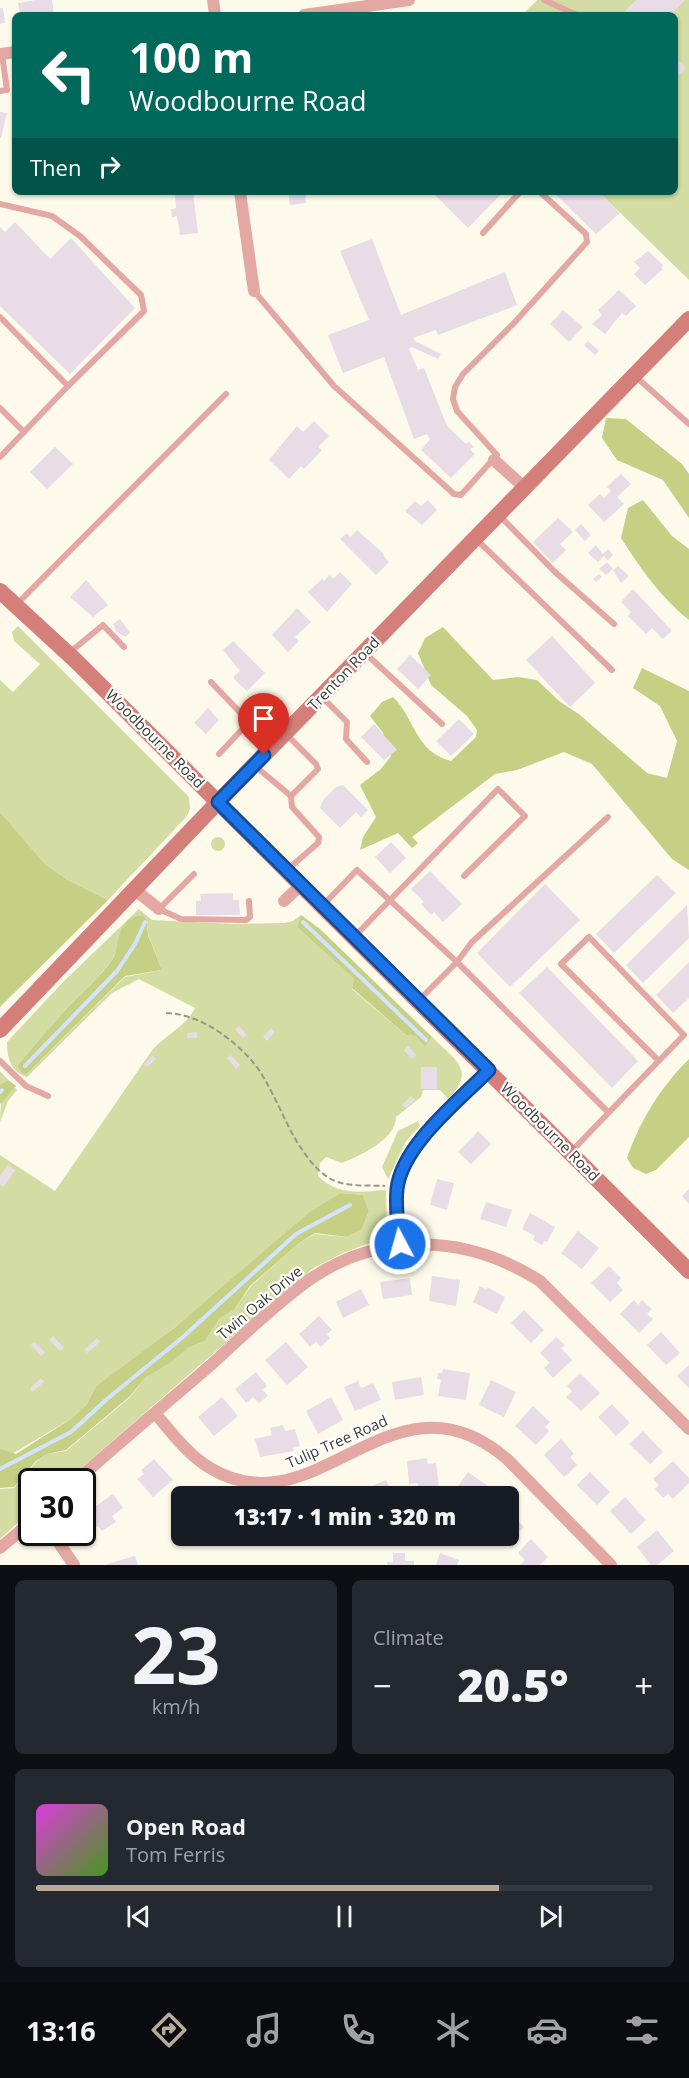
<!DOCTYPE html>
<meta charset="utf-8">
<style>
body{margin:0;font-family:"Open Sans",sans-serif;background:#242831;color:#f1f3f6;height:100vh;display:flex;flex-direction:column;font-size:22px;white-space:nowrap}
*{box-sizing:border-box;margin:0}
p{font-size:20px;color:#9ea1a6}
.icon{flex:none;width:33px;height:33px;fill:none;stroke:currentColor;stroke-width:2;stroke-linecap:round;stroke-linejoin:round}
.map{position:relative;height:1565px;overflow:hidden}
.panel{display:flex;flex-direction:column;gap:15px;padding:15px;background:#0d0f14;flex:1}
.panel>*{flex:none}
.hud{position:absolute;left:12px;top:12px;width:666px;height:183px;border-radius:9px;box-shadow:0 2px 4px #0004;background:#00695c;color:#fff;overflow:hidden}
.speed{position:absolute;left:18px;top:1468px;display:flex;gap:12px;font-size:30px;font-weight:700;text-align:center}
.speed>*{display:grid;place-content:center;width:78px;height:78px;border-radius:50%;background:#171b24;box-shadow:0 2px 4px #0004;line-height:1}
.speed .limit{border:3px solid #111;border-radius:9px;background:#fff;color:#111}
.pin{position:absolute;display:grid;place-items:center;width:51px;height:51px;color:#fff;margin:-62px -26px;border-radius:50% 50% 50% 0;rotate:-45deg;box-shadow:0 0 6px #0007}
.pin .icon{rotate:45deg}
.me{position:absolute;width:66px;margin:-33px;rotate:354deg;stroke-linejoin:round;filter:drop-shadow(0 0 4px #0008)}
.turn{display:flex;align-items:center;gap:21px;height:126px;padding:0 18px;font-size:27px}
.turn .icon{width:78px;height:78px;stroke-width:2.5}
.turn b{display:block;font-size:42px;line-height:51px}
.then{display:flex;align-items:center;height:57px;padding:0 18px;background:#0003;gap:12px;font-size:22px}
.big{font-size:45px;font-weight:800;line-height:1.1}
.panel .card{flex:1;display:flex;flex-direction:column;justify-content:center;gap:9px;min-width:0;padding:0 21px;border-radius:9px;background:#242831}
.panel .dial{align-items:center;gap:0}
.dial b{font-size:78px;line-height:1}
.song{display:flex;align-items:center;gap:18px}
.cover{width:72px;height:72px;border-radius:9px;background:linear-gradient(135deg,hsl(300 70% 55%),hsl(100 70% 35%))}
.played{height:6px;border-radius:3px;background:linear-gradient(90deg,#b9ab9a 75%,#363941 75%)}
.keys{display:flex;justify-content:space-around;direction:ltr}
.heat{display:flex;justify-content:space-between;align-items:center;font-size:33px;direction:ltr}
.panel .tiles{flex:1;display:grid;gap:15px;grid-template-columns:1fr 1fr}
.card:last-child{grid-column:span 2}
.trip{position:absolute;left:171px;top:1486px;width:348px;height:60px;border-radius:9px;background:#171b24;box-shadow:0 2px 4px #0004;font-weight:800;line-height:60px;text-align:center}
.menu{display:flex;height:96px;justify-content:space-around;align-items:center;background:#090b0e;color:#9ea1a6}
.menu .icon{width:42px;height:42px}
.menu .on{color:#b9ab9a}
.menu b{font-size:27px;color:#f1f3f6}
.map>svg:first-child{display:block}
.green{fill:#d3dca2;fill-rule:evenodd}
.forest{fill:#c5d085}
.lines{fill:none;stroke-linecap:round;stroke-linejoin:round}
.stream{stroke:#d4e3fd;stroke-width:4}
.building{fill:#e8dce7}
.path{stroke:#99978c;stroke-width:2;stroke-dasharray:6 3;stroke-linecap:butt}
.service{stroke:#e4a8a4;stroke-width:6}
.minor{stroke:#e4a8a4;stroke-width:12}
.secondary{stroke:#d57f7a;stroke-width:16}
.route-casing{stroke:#114b97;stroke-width:15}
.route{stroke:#1a73e8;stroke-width:10}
.labels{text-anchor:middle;stroke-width:4.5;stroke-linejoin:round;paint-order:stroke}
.street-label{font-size:15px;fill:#3d3c36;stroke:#fff}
</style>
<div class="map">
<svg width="689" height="1565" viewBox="0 0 689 1565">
<rect width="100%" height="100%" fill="#fefaeb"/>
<!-- green -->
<g class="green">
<path d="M537,0H689V280L599,192H675V15H522Z"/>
<path d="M18,626L189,797L190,809L187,816L108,900L66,879L45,864L0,812V680L13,692L40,664L14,641L12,632Z"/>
<circle cx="218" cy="844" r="7"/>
<path d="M139,909L152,920L232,924L284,923L293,921L301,915L297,927L354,979L352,989L406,1035L415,1036L425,1045L432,1037C455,1060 477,1070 448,1099L440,1090H423L421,1097L396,1117C396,1140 359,1156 342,1163L326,1157L320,1163L318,1176C339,1196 359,1192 386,1190L387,1228L383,1238L343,1253L314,1268L289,1288L65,1482H32L31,1511L0,1539V1489L14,1488L37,1461L47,1454L66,1451L129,1398L146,1377L188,1348L205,1341L220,1318L234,1310L251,1286L298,1244L315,1234L347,1237L362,1229L369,1211L363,1195L341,1193L166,1334L96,1386L87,1404L71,1419L0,1461V1155L55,1191L153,1049C166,1035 186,1026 195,1008L139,979L112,993L27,1077C11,1072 7,1058 7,1042L64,981ZM143,915L147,920L148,934L162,970L125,977L27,1074L17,1066C33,1047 50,1028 66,1009C80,993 98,979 111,961C122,945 119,919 143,915Z"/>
<path d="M0,1071L17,1090L8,1101L0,1122L1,1101L16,1086L8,1080L0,1084Z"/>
<path d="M418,1121L420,1126L406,1141L388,1179L382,1167L398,1131Z"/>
</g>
<!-- forest -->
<g class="forest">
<path d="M606,418L626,419L682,464L689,474V518L663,480L617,460L602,438Z"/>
<path d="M643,500L672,536L689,549V620C660,597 641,569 621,538L628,508Z"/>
<path d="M443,627L493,680L518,677L537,680L559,701L580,715L647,773L667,778L677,741L660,706L633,688L642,668L689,691V870L672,859L592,764L564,752L517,770L495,774L412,837L418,843L412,848L398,833L360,850L363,837L376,817L360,785L381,769L391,756L383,733L370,716L382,702L393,697C415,718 415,752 451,761L476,737L477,730L467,716L431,685L418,653L425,638Z"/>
<path d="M0,812L45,864L66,879L108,900L0,1007Z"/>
<path d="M143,915L147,920L148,935L162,970L125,976L27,1074L22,1073L17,1066C34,1046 51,1026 68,1007C83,991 100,977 112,960C122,945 113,919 143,915Z"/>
<path d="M301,915L320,929L432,1037L425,1046L415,1036L406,1035L352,988L354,979L297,927Z"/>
<path d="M689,1059V1137L656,1170L646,1174L633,1168L627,1158C639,1122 662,1085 689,1059Z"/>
<path d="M8,1080L16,1086L0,1104V1084Z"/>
<path d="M341,1193L363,1195L369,1211L362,1229L347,1237L315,1233L298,1244L250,1286L234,1310L220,1318L205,1341L188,1348L171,1362L146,1377L129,1397L66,1450L47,1454L36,1461L14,1487L0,1488V1449L16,1454L71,1419L87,1404L96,1386L174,1328L310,1212Z"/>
</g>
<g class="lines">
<!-- stream -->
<g class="stream">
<path d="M303,922L426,1040"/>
<path d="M25,1066L117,971L135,944L145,922"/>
<path d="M0,1092L2,1090"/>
<path d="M0,1469L71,1432L107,1399L183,1337L296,1234L350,1205"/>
</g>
</g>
<!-- building -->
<g class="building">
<path d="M35,0H52L54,15H20L18,3Z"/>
<path d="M636,0H685L671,15H621Z"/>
<path d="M0,8H3L5,23L0,24Z"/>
<path d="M675,57L686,68L675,79Z"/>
<path d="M0,112L7,113L1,138H0Z"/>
<path d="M193,192L198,233L180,235L177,216L172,217L171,209L176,208L175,194Z"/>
<path d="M288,192H305L306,203L290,205Z"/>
<path d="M432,192H503L468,228Z"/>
<path d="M553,192H599L620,213L596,234Z"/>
<path d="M15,222L50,259L71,238L135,308L70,374L0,306V227L5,232Z"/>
<path d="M372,239L401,315L505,272L517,305L438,335L436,330L413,338L415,341L441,354L438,359L412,347L409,349L418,370L424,368L447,426L466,444L469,442L474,447L470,449L475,454L451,478L421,450L430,439L427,434L414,439L384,357L343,373L328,335L369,320L340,251Z"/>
<path d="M648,251L663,265L661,268L663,269L645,285L634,274L640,268L634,262Z"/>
<path d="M619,290L636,306L626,316L622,313L605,334L592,324L602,315L598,310Z"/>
<path d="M563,310L583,327L569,342L550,324Z"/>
<path d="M588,341L599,351L595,355L584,345Z"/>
<path d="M314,421L329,436L318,447L322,450L304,469L301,466L289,479L269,460L297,426L303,432Z"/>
<path d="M55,447L73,464L47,489L30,472Z"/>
<path d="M621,474L631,484L617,497L624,504L604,522L588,505L600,494L604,498L611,491L607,487Z"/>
<path d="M428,500L437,510L422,525L405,511L415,501L421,506Z"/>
<path d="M558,518L573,532L560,544L566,550L553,563L533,542Z"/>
<path d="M581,524L591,535L585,541L575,530Z"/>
<path d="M357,530L384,554L383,555L389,562L376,575L340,539L347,533L350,537Z"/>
<path d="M596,545L603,554L608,549L613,555L608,560L604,556L598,562L588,553Z"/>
<path d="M607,562L613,569L606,575L599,569Z"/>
<path d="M618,566L629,576L621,583L613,570Z"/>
<path d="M340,572L352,584L327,612L308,592L322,579L324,581L330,575L333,579Z"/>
<path d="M599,574L602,577L596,582L593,579Z"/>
<path d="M86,580L108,605L93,617L70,597Z"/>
<path d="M633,589L672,631L663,639L652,628L646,634L628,616L631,612L621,602Z"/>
<path d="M297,608L311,622L295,637L299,641L288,652L272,635Z"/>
<path d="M120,619L130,633L125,637L116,631L113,624Z"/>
<path d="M552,636L595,683L570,707L526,660Z"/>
<path d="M233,641L265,673L247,691L234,679V676L240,671L223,650Z"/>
<path d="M410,655L431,675L418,689L397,669Z"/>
<path d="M208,708L219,720L206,734L194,723Z"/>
<path d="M459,719L474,734L451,756L436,741Z"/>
<path d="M374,724L397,750L384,760L361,737Z"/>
<path d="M343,785L368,810L361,817L356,812L340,828L320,808L323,800L336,787Z"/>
<path d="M391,842L406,858L390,873L375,857Z"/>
<path d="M430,871L462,904L443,922L434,912L431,915L421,904L424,902L411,889Z"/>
<path d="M657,875L676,893L614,953L596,934Z"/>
<path d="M545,884L580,920L510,987L477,953Z"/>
<path d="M233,893V900H239L240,915H196V901H201L200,894Z"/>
<path d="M687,905L689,938L643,983L626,965Z"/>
<path d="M689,962V998L673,1013L656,995Z"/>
<path d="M547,967L638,1061L612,1088L519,993Z"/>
<path d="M239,1026L247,1035L243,1038L235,1029Z"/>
<path d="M271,1028L275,1032L267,1041L263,1037Z"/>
<path d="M197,1032V1038H187V1033Z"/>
<path d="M408,1046L416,1055L412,1059L404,1050Z"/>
<path d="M153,1055L156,1059L148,1067L144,1064Z"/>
<path d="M231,1055L240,1065L236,1069L227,1058Z"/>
<rect x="421" y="1067" width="16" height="22"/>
<path d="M411,1096L415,1100L406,1108L402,1105Z"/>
<path d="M478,1131L491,1144L471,1164L458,1152Z"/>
<path d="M8,1165L15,1170L4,1187L0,1184V1176Z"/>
<path d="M437,1179L454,1183L447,1210L430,1205Z"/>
<path d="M689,1189V1204L682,1196Z"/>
<path d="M486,1202L512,1210L506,1227L480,1219Z"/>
<path d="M530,1213L555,1227L547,1242L544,1241L542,1245L533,1240L535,1236L522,1229Z"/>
<path d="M578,1231L599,1248L582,1269L561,1253Z"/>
<path d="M609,1266L621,1278L617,1283L623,1290L610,1302L591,1283Z"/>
<path d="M432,1276L460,1280L456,1306L429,1301Z"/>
<path d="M410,1278L412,1295L383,1299L380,1282Z"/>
<path d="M480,1286L486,1289L487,1287L505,1297L497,1314L473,1302Z"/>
<path d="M361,1289L369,1305L343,1318L336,1302Z"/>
<path d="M634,1300L638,1305L642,1300L652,1309L647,1314L653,1319L639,1333L620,1314Z"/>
<path d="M524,1310L544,1330L531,1343L511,1323Z"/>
<path d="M319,1316L332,1330L327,1334L330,1338L321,1347L316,1342L310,1347L299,1334Z"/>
<path d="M661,1332L680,1353L666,1365L647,1345Z"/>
<path d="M53,1336L64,1348L60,1351L49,1340Z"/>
<path d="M556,1337L565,1345L561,1348L572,1360L553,1378L544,1368L550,1363L540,1353Z"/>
<path d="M97,1338L100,1342L87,1353L84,1350Z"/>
<path d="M34,1342L45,1352L41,1356L31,1345Z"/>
<path d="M286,1342L308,1367L287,1385L265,1360Z"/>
<path d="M689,1365V1388L677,1376Z"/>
<path d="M443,1369L470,1373L466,1400L438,1396L441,1380L437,1379L438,1373H442Z"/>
<path d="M256,1372L267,1386L263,1390L268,1396L259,1403L253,1397L246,1403L235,1389Z"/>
<path d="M580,1373L600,1393L581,1411L566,1397L572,1391L567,1386Z"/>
<path d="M421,1377L424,1395L395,1400L392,1382Z"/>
<path d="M41,1378L44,1382L32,1392L30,1388Z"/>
<path d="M491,1380L516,1392L504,1417L479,1405Z"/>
<path d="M358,1381L361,1388L373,1383L381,1400L355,1411L344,1387Z"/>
<path d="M222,1397L238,1416L214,1436L198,1417Z"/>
<path d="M331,1397L343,1420L318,1434L306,1411Z"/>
<path d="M612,1404L630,1423L616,1436L598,1417Z"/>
<path d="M533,1406L550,1422L545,1427L549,1431L536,1445L515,1426Z"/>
<path d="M283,1425L285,1431L295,1429L300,1446L293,1448L294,1451L260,1457L255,1439L272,1435L270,1428Z"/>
<path d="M643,1431L663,1452L650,1464L629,1444Z"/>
<path d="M561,1439L574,1454L570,1457L577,1465L564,1477L544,1455Z"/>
<path d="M427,1458L428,1464L436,1463L439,1489L419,1492L418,1483L409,1484L407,1461Z"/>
<path d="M154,1459L173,1480L153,1497L137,1479L144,1474L141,1470Z"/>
<path d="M673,1461L689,1478V1483L673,1499L668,1494L663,1498L655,1489L659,1485L653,1479Z"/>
<path d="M468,1472L492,1489L486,1497H461L465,1491L458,1486Z"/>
<path d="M590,1472L610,1492L597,1505L577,1485Z"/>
<path d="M386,1480L394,1497H363L361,1491Z"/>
<path d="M113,1494L123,1508L112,1516L116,1522L102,1531L98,1526L90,1531L82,1521V1516Z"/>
<path d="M625,1497L646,1520L631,1534L610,1511Z"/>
<path d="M508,1511L524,1527L506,1544L498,1536H508Z"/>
<path d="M657,1530L674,1551L657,1565H651L637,1547Z"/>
<path d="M222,1536H247L246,1541Z"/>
<path d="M287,1536H303V1537L288,1540Z"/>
<path d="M531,1539L548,1557L540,1565H520L525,1560L518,1553Z"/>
<path d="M393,1553H405V1561H414V1565H387V1562H393Z"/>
<path d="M440,1553L459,1560L457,1565H436Z"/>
<path d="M135,1556L138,1565H107V1564Z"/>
</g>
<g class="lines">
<!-- path -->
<path class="path" d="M166,1013C199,1014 231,1037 252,1061C269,1080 283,1119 297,1142C307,1157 318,1174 335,1181C350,1187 369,1185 385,1186"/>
<!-- service -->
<g class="service">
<path d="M544,0L577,15"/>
<path d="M0,91L7,90L2,54"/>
<path d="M0,204L52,216L80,236L141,295L144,311L68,386L0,317"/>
<path d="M483,233L520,192"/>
<path d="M254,291L334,386L454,494L461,495L497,455L457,411L453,399L455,387L463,374L514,323L587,242L586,234L540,192"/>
<path d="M635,376L689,424"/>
<path d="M0,408L24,432"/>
<path d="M0,457L68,386"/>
<path d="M499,515L555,572L614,624"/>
<path d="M476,539L612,670"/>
<path d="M17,604L226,394"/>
<path d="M69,653L103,625L124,647"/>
<path d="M365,653L442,724"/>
<path d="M211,682L272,746"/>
<path d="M322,697L347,722L346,739L367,762"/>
<path d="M286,734L316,764L318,769L291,796"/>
<path d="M219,754L250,721"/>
<path d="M255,766L291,796L292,807L319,837L318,843L287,870"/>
<path d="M194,874L159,909L181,919L246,920L250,917L249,901"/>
<path d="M323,905L357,870L457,962L472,942L608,817"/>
<path d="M355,936L498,789L525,816L464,876"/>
<path d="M420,999L457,962L608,1112"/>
<path d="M0,1061L26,1086L48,1096"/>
<path d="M571,1152C608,1113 646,1074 684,1035L589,937L561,964L659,1061"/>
</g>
<!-- minor -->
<g class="minor">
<path d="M213,0L215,15"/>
<path d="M304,15L409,0"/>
<path d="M0,54L15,52"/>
<path d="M240,192L254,291"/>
<path d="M494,460L525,488"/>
<path d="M134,889L159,909"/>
<path d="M284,901L301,885"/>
<path d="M400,1244C398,1226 395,1207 397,1189C401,1145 459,1101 489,1070"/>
<path d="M155,1413C171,1432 188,1455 210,1468C318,1533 392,1360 507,1459L611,1565"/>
<path d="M75,1482C120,1442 167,1403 213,1363C244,1335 275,1304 309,1280C381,1230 468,1235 540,1281L689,1429"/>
<path d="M52,1533L74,1565"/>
<path d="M0,1548L32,1521"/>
</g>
<!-- secondary -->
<g class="secondary">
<path d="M0,591L76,661L689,1271"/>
<path d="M0,1030L218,802L689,319"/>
</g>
</g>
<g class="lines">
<!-- route casing -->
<g class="route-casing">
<path id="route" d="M264,755L218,802L489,1070C459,1101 402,1145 397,1189C395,1207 398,1226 400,1244"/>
</g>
<!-- route -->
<use href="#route" class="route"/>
</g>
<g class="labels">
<!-- street labels -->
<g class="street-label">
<text transform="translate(344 674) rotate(-46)" y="5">Trenton Road</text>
<text transform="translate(155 739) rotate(45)" y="5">Woodbourne Road</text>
<text transform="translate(550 1132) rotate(45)" y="5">Woodbourne Road</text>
<text transform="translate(260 1303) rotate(-40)" y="5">Twin Oak Drive</text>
<text transform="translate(337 1442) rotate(-24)" y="5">Tulip Tree Road</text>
</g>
</g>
</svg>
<div class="speed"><div class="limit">30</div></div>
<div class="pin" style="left:264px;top:755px;background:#d93025"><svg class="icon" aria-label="arrive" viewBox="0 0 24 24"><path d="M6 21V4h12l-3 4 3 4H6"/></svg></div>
<svg class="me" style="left:400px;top:1244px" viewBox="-20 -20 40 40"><circle r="17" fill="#1a73e8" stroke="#fff" stroke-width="3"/><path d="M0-11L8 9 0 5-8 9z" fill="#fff"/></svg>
<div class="trip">13:17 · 1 min · 320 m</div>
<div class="hud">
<div class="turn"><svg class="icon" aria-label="left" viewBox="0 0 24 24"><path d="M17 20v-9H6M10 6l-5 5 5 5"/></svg><div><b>100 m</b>Woodbourne Road</div></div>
<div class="then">Then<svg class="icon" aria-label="right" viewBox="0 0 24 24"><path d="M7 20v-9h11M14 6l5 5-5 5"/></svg></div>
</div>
</div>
<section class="panel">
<div class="tiles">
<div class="card dial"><b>23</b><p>km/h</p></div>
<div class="card"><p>Climate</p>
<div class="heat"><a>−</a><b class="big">20.5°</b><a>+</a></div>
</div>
<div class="card">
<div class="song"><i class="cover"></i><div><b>Open Road</b><p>Tom Ferris</p></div></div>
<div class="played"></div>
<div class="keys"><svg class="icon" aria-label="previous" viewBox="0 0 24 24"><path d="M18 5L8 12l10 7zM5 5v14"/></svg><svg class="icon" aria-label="pause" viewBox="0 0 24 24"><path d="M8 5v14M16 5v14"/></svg><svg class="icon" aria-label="next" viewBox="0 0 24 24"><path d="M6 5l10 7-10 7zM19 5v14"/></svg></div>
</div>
</div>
</section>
<nav class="menu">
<b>13:16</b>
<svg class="icon on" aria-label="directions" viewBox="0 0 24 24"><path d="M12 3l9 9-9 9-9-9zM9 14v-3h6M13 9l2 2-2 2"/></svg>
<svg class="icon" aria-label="music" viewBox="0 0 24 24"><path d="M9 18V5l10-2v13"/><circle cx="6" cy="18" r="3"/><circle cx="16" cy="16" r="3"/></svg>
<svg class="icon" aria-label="phone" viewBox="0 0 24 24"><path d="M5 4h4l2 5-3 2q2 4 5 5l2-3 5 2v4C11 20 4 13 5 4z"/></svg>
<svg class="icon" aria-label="climate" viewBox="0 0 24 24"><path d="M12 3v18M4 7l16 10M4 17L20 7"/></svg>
<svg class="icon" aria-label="car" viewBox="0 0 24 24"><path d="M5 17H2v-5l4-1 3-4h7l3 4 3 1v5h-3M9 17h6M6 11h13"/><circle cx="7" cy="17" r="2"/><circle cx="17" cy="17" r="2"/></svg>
<svg class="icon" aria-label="filters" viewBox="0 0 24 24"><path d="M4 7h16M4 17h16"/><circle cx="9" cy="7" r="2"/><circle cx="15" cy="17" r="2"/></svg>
</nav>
